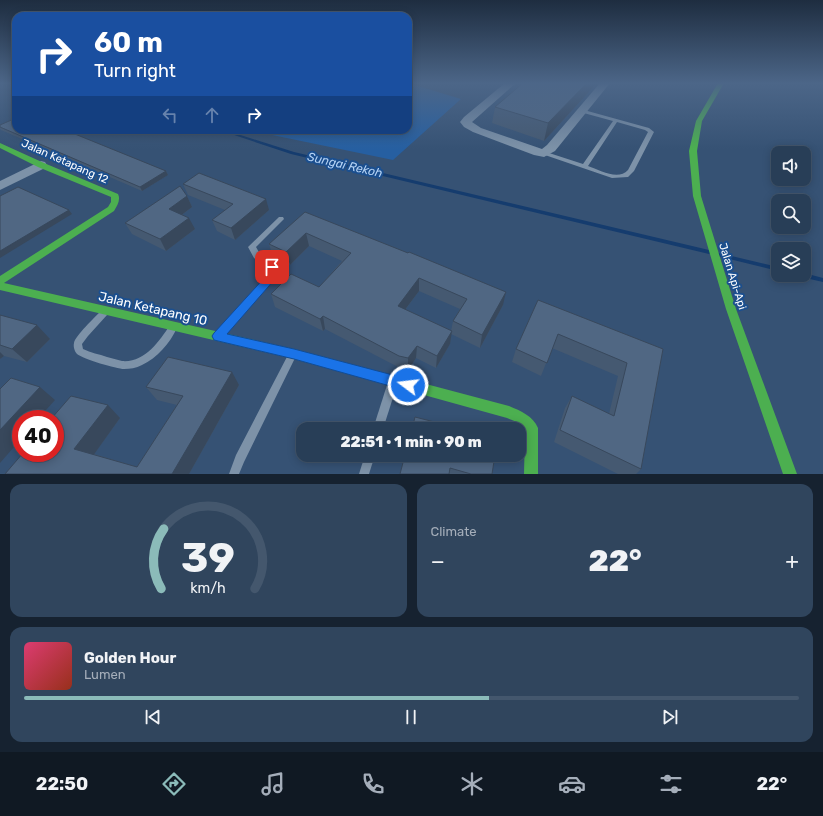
<!DOCTYPE html>
<meta charset="utf-8">
<style>
body{margin:0;font-family:Rubik,sans-serif;background:#30455d;color:#f1f3f6;height:100vh;display:flex;flex-direction:column;font-size:15px;white-space:nowrap}
*{box-sizing:border-box;margin:0}
p{font-size:13px;color:#a5aeba}
.icon{flex:none;width:22px;height:22px;fill:none;stroke:currentColor;stroke-width:2;stroke-linecap:round;stroke-linejoin:round}
.map{position:relative;height:474px;overflow:hidden}
.sheet{display:flex;flex-direction:column;gap:10px;padding:10px;background:#162230;flex:1}
.sheet>*{flex:none}
.guide{position:absolute;left:12px;top:12px;width:400px;height:122px;border-radius:12px;box-shadow:0 2px 10px #0003,0 0 0 1px #44576d;background:#1a4fa0;color:#fff;overflow:hidden}
.fabs{position:absolute;left:771px;top:146px;display:grid;gap:8px}
.fabs a{display:grid;place-items:center;width:40px;height:40px;border-radius:8px;background:#283e57;box-shadow:0 2px 10px #0003,0 0 0 1px #44576d;font-size:20px}
.speed{position:absolute;left:12px;top:410px;display:flex;gap:8px;font-size:20px;font-weight:700;text-align:center}
.speed>*{display:grid;place-content:center;width:52px;height:52px;border-radius:50%;background:#283e57;box-shadow:0 2px 10px #0003,0 0 0 1px #44576d;line-height:1}
.speed .limit{border:6px solid #d22;background:#fff;color:#111}
.pin{position:absolute;display:grid;place-items:center;width:34px;height:34px;color:#fff;margin:-17px;border-radius:8px;box-shadow:0 2px 6px #0006}
.me{position:absolute;width:44px;margin:-22px;rotate:285deg;stroke-linejoin:round;filter:drop-shadow(0 0 3px #0008)}
.turn{display:flex;align-items:center;gap:14px;height:84px;padding:0 16px;font-size:18px}
.turn .icon{width:52px;height:52px;stroke-width:2.5}
.turn b{display:block;font-size:28px;line-height:34px}
.lanes{display:flex;align-items:center;height:38px;padding:0 16px;background:#0003;justify-content:center;gap:20px;direction:ltr}
.lanes .off{opacity:.35}
.big{font-size:30px;font-weight:800;line-height:1.1}
.sheet .tile{flex:1;display:flex;flex-direction:column;justify-content:center;gap:6px;min-width:0;padding:0 14px;border-radius:12px;background:#30455d}
.sheet .dial{align-items:center;gap:0}
.dial svg{height:104px;overflow:visible;fill:none;stroke:#44576d;stroke-width:7;stroke-linecap:round;text-anchor:middle}
.dial text{fill:#f1f3f6;stroke:none}
.song{display:flex;align-items:center;gap:12px}
.cover{width:48px;height:48px;border-radius:6px;background:linear-gradient(135deg,hsl(340 70% 55%),hsl(10 70% 35%))}
.played{height:4px;border-radius:2px;background:linear-gradient(90deg,#8bbbb9 60%,#44576d 60%)}
.keys{display:flex;justify-content:space-around;direction:ltr}
.heat{display:flex;justify-content:space-between;align-items:center;font-size:22px;direction:ltr}
.sheet .tiles{flex:1;display:grid;gap:10px;grid-template-columns:1fr 1fr}
.tile:last-child{grid-column:span 2}
.trip{position:absolute;left:296px;top:422px;width:230px;height:40px;border-radius:12px;background:#283e57;box-shadow:0 2px 10px #0003,0 0 0 1px #44576d;font-weight:800;line-height:40px;text-align:center}
.tab-bar{display:flex;height:64px;justify-content:space-around;align-items:center;background:#101923;color:#a5aeba}
.tab-bar .icon{width:28px;height:28px}
.tab-bar .current{color:#8bbbb9}
.tab-bar b{font-size:18px;color:#f1f3f6}
.map>svg:first-child{display:block}
.green{fill:#265fa1}
.lines{fill:none;stroke-linecap:round;stroke-linejoin:round}
.stream{fill:#153c6e;fill-rule:evenodd}
.lane{fill:#7d92a8;fill-rule:evenodd}
.street{fill:#7d92a8;fill-rule:evenodd}
.fast{fill:#4caf50;fill-rule:evenodd}
.wall{fill:#455971;fill-rule:evenodd}
.shaded-wall{fill:#38485c}
.building{fill:#506783;stroke:#38485c}
.route{fill:#1a73e8;stroke:#114b97}
.labels{text-anchor:middle;stroke-width:4;stroke-linejoin:round;paint-order:stroke}
.street-label{font-size:11px;fill:#fff;stroke:#1b4f8f}
.water-label{font-size:12px;font-style:italic;fill:#b5d3f5;stroke:#1b4f8f}
.near-street-label{font-size:13px;fill:#fff;stroke:#1b4f8f}
</style>
<div class="map">
<svg width="823" height="474" viewBox="0 0 823 474">
<rect width="100%" height="100%" fill="#365274"/>
<!-- green -->
<path class="green" d="M408,83L461,99L393,160L248,130H408Z"/>
<g class="lines">
<!-- stream -->
<g class="stream">
<path d="M219,130H225L294,152L709,250L711,251L712,252L711,253L709,254L291,154Z"/>
<path d="M719,253L778,267V271L717,256L716,255L717,254Z"/>
<path d="M804,273L823,278V282L801,277L800,275H804Z"/>
</g>
<!-- lane -->
<g class="lane">
<path d="M580,110H584L649,128L654,132L634,171L628,177L612,178L542,154V152H546L583,164L613,121L580,112ZM617,122L645,130L648,132L628,170C618,181 600,170 588,166Z"/>
<path d="M279,217H283L284,219L256,247L260,254L275,265L276,267L275,277L224,336L221,337L218,336L217,333L218,330L267,276L268,268L254,258L248,247Z"/>
<path d="M104,310L107,311L108,313L107,315L88,336L82,344L83,349C91,353 99,354 107,357C112,358 117,360 122,361C144,363 159,342 170,325L173,324L176,325L177,328C170,343 157,358 142,365C136,368 130,369 124,369C117,369 83,359 77,354C75,352 73,347 74,343C75,336 95,317 101,311Z"/>
<path d="M292,352L295,353L296,356L244,462L239,474H229L236,455L289,353Z"/>
<path d="M392,381L395,382L397,385L383,429H373L387,385L389,382Z"/>
<path d="M365,455H375L369,474H359Z"/>
</g>
<!-- street -->
<g class="street">
<path d="M505,83H516L472,122L481,128L542,149L547,145L600,83H610L555,151L544,157L534,155L473,132L464,127L460,122L464,117Z"/>
<path d="M41,161L45,162L47,165L45,168L0,190V181Z"/>
</g>
<!-- fast -->
<g class="fast">
<path d="M718,83H724L702,121L697,151L701,196L736,309L797,474H783L726,309L693,196L689,151L696,121Z"/>
<path d="M0,143L44,163L118,194C121,200 117,206 114,211L4,283L294,349L509,406C521,411 533,416 538,428V474H524L525,431L517,422L507,418L294,359L0,290V276L108,207L111,202V197L38,167L0,148Z"/>
</g>
</g>
<!-- wall -->
<g class="wall">
<path d="M597,83L544,141L492,123L495,107Z"/>
<path d="M0,125L166,171L168,175L142,191L1,130L0,129Z"/>
<path d="M183,184L269,210L235,240L217,231L212,220L225,210L188,195Z"/>
<path d="M187,196L192,207L182,215L195,229L166,251L132,234L125,223Z"/>
<path d="M305,212L503,305L480,348L451,334L450,344L436,368L416,358L408,370L400,368L325,329L323,331L275,307L271,294L319,287L342,261L309,246L290,265L273,257L269,244ZM419,291L460,309L453,321L451,331L405,310Z"/>
<path d="M538,300L663,349L641,469L636,474H618L554,442L565,408L572,396L609,414L618,376L552,348L541,376L512,362L516,349Z"/>
<path d="M0,315L50,339L27,362L4,356L0,359Z"/>
<path d="M239,385L189,474H5L120,418L94,454L137,467L177,405L157,400L146,387Z"/>
<path d="M405,455L492,474H400Z"/>
</g>
<!-- shaded-wall -->
<g class="shaded-wall">
<path d="M587,83H597L544,141L548,123Z"/>
<path d="M166,171L168,175L142,191L140,187Z"/>
<path d="M187,196L192,207L175,220L169,209Z"/>
<path d="M266,199L269,210L235,240L231,228Z"/>
<path d="M69,210L72,214L0,258V251Z"/>
<path d="M189,218L195,229L166,251L160,239Z"/>
<path d="M306,233L309,246L290,265L286,252Z"/>
<path d="M419,278V291L398,319V306Z"/>
<path d="M506,292L503,305L480,348L482,335Z"/>
<path d="M323,316L325,329L323,331L320,319Z"/>
<path d="M37,325L50,339L27,362L12,349Z"/>
<path d="M452,331L450,344L436,368L437,356Z"/>
<path d="M417,346L416,358L408,370V358Z"/>
<path d="M0,352L4,356L0,359Z"/>
<path d="M232,372L239,385L189,474H172Z"/>
<path d="M40,387L55,400L38,419H21V439L0,463V430Z"/>
<path d="M108,405L120,418L90,460L74,449Z"/>
</g>
<!-- building -->
<g class="building">
<path d="M523,83H587L548,123L495,107Z"/>
<path d="M16,118V130H65L166,171L140,187L0,127V125Z"/>
<path d="M199,173L266,199L231,228L212,220L233,204L183,184Z"/>
<path d="M180,186L187,196L169,209L189,218L160,239L125,223Z"/>
<path d="M18,187L69,210L0,251V196Z"/>
<path d="M305,212L408,253L409,252L506,292L482,335L453,321L467,299L419,278L398,306L452,331L437,356L417,346L408,358L399,356L323,316L320,319L271,294L291,274L319,287L351,253L306,233L286,252L269,244Z"/>
<path d="M538,300L663,349L641,469L560,430L572,396L614,416L627,363L558,334L547,363L516,349Z"/>
<path d="M0,315L37,325L12,349L0,345Z"/>
<path d="M168,357L232,372L172,474H5L23,453H55V419H51L71,396L108,405L74,449L137,467L183,396L146,387Z"/>
<path d="M11,378L40,387L0,430V389Z"/>
<path d="M415,417L462,429H412Z"/>
<path d="M405,455H495L492,474H471L450,468L449,474H400Z"/>
</g>
<!-- sky -->
<linearGradient id="sky" x2="0" y2="1"><stop stop-color="#1e2d40"/><stop offset="0.56" stop-color="#4c6688"/><stop offset="1" stop-color="#4c6688" stop-opacity="0"/></linearGradient>
<rect width="823" height="149" fill="url(#sky)"/>
<!-- route -->
<path class="route" d="M272,263L276,265L277,267L275,279L227,334L294,349L408,379L412,381L414,385L412,389L408,391L294,359L214,340L212,336L214,333L267,275L269,265Z"/>
<g class="labels">
<!-- street labels -->
<g class="street-label">
<text transform="translate(65 161) rotate(24)" y="4">Jalan Ketapang 12</text>
<text transform="translate(733 276) rotate(73)" y="4">Jalan Api-Api</text>
</g>
<!-- water labels -->
<g class="water-label">
<text transform="translate(345 165) rotate(13)" y="4">Sungai Rekoh</text>
</g>
<!-- near-street labels -->
<g class="near-street-label">
<text transform="translate(153 308) rotate(13)" y="5">Jalan Ketapang 10</text>
</g>
</g>
</svg>
<div class="fabs">
<a><svg class="icon" aria-label="sound" viewBox="0 0 24 24"><path d="M4 9h4l5-4v14l-5-4H4zM17 9q2 3 0 6"/></svg></a>
<a><svg class="icon" aria-label="search" viewBox="0 0 24 24"><circle cx="10" cy="10" r="6"/><path d="M15 15l6 6"/></svg></a>
<a><svg class="icon" aria-label="layers" viewBox="0 0 24 24"><path d="M12 4l9 5-9 5-9-5zM3 14l9 5 9-5"/></svg></a>
</div>
<div class="speed"><div class="limit">40</div></div>
<div class="pin" style="left:272px;top:267px;background:#d93025"><svg class="icon" aria-label="arrive" viewBox="0 0 24 24"><path d="M6 21V4h12l-3 4 3 4H6"/></svg></div>
<svg class="me" style="left:408px;top:385px" viewBox="-20 -20 40 40"><circle r="17" fill="#1a73e8" stroke="#fff" stroke-width="3"/><path d="M0-11L8 9 0 5-8 9z" fill="#fff"/></svg>
<div class="trip">22:51 · 1 min · 90 m</div>
<div class="guide">
<div class="turn"><svg class="icon" aria-label="right" viewBox="0 0 24 24"><path d="M7 20v-9h11M14 6l5 5-5 5"/></svg><div><b>60 m</b>Turn right</div></div>
<div class="lanes"><svg class="icon off" aria-label="left" viewBox="0 0 24 24"><path d="M17 20v-9H6M10 6l-5 5 5 5"/></svg><svg class="icon off" aria-label="ahead" viewBox="0 0 24 24"><path d="M12 20V5M6 11l6-6 6 6"/></svg><svg class="icon" aria-label="right" viewBox="0 0 24 24"><path d="M7 20v-9h11M14 6l5 5-5 5"/></svg></div>
</div>
</div>
<section class="sheet">
<div class="tiles">
<div class="tile dial"><svg viewBox="0 0 100 80">
<path d="M14 69A42 42 0 1 1 86 69"/>
<path d="M14 69A42 42 0 0 1 16 23" stroke="#8bbbb9"/>
<text x="50" y="56" font-size="32" font-weight="700">39</text>
<text x="50" y="72" font-size="11">km/h</text>
</svg></div>
<div class="tile"><p>Climate</p>
<div class="heat"><a>−</a><b class="big">22°</b><a>+</a></div>
</div>
<div class="tile">
<div class="song"><i class="cover"></i><div><b>Golden Hour</b><p>Lumen</p></div></div>
<div class="played"></div>
<div class="keys"><svg class="icon" aria-label="previous" viewBox="0 0 24 24"><path d="M18 5L8 12l10 7zM5 5v14"/></svg><svg class="icon" aria-label="pause" viewBox="0 0 24 24"><path d="M8 5v14M16 5v14"/></svg><svg class="icon" aria-label="next" viewBox="0 0 24 24"><path d="M6 5l10 7-10 7zM19 5v14"/></svg></div>
</div>
</div>
</section>
<nav class="tab-bar">
<b>22:50</b>
<svg class="icon current" aria-label="directions" viewBox="0 0 24 24"><path d="M12 3l9 9-9 9-9-9zM9 14v-3h6M13 9l2 2-2 2"/></svg>
<svg class="icon" aria-label="music" viewBox="0 0 24 24"><path d="M9 18V5l10-2v13"/><circle cx="6" cy="18" r="3"/><circle cx="16" cy="16" r="3"/></svg>
<svg class="icon" aria-label="phone" viewBox="0 0 24 24"><path d="M5 4h4l2 5-3 2q2 4 5 5l2-3 5 2v4C11 20 4 13 5 4z"/></svg>
<svg class="icon" aria-label="climate" viewBox="0 0 24 24"><path d="M12 3v18M4 7l16 10M4 17L20 7"/></svg>
<svg class="icon" aria-label="car" viewBox="0 0 24 24"><path d="M5 17H2v-5l4-1 3-4h7l3 4 3 1v5h-3M9 17h6M6 11h13"/><circle cx="7" cy="17" r="2"/><circle cx="17" cy="17" r="2"/></svg>
<svg class="icon" aria-label="filters" viewBox="0 0 24 24"><path d="M4 7h16M4 17h16"/><circle cx="9" cy="7" r="2"/><circle cx="15" cy="17" r="2"/></svg>
<b>22°</b>
</nav>
